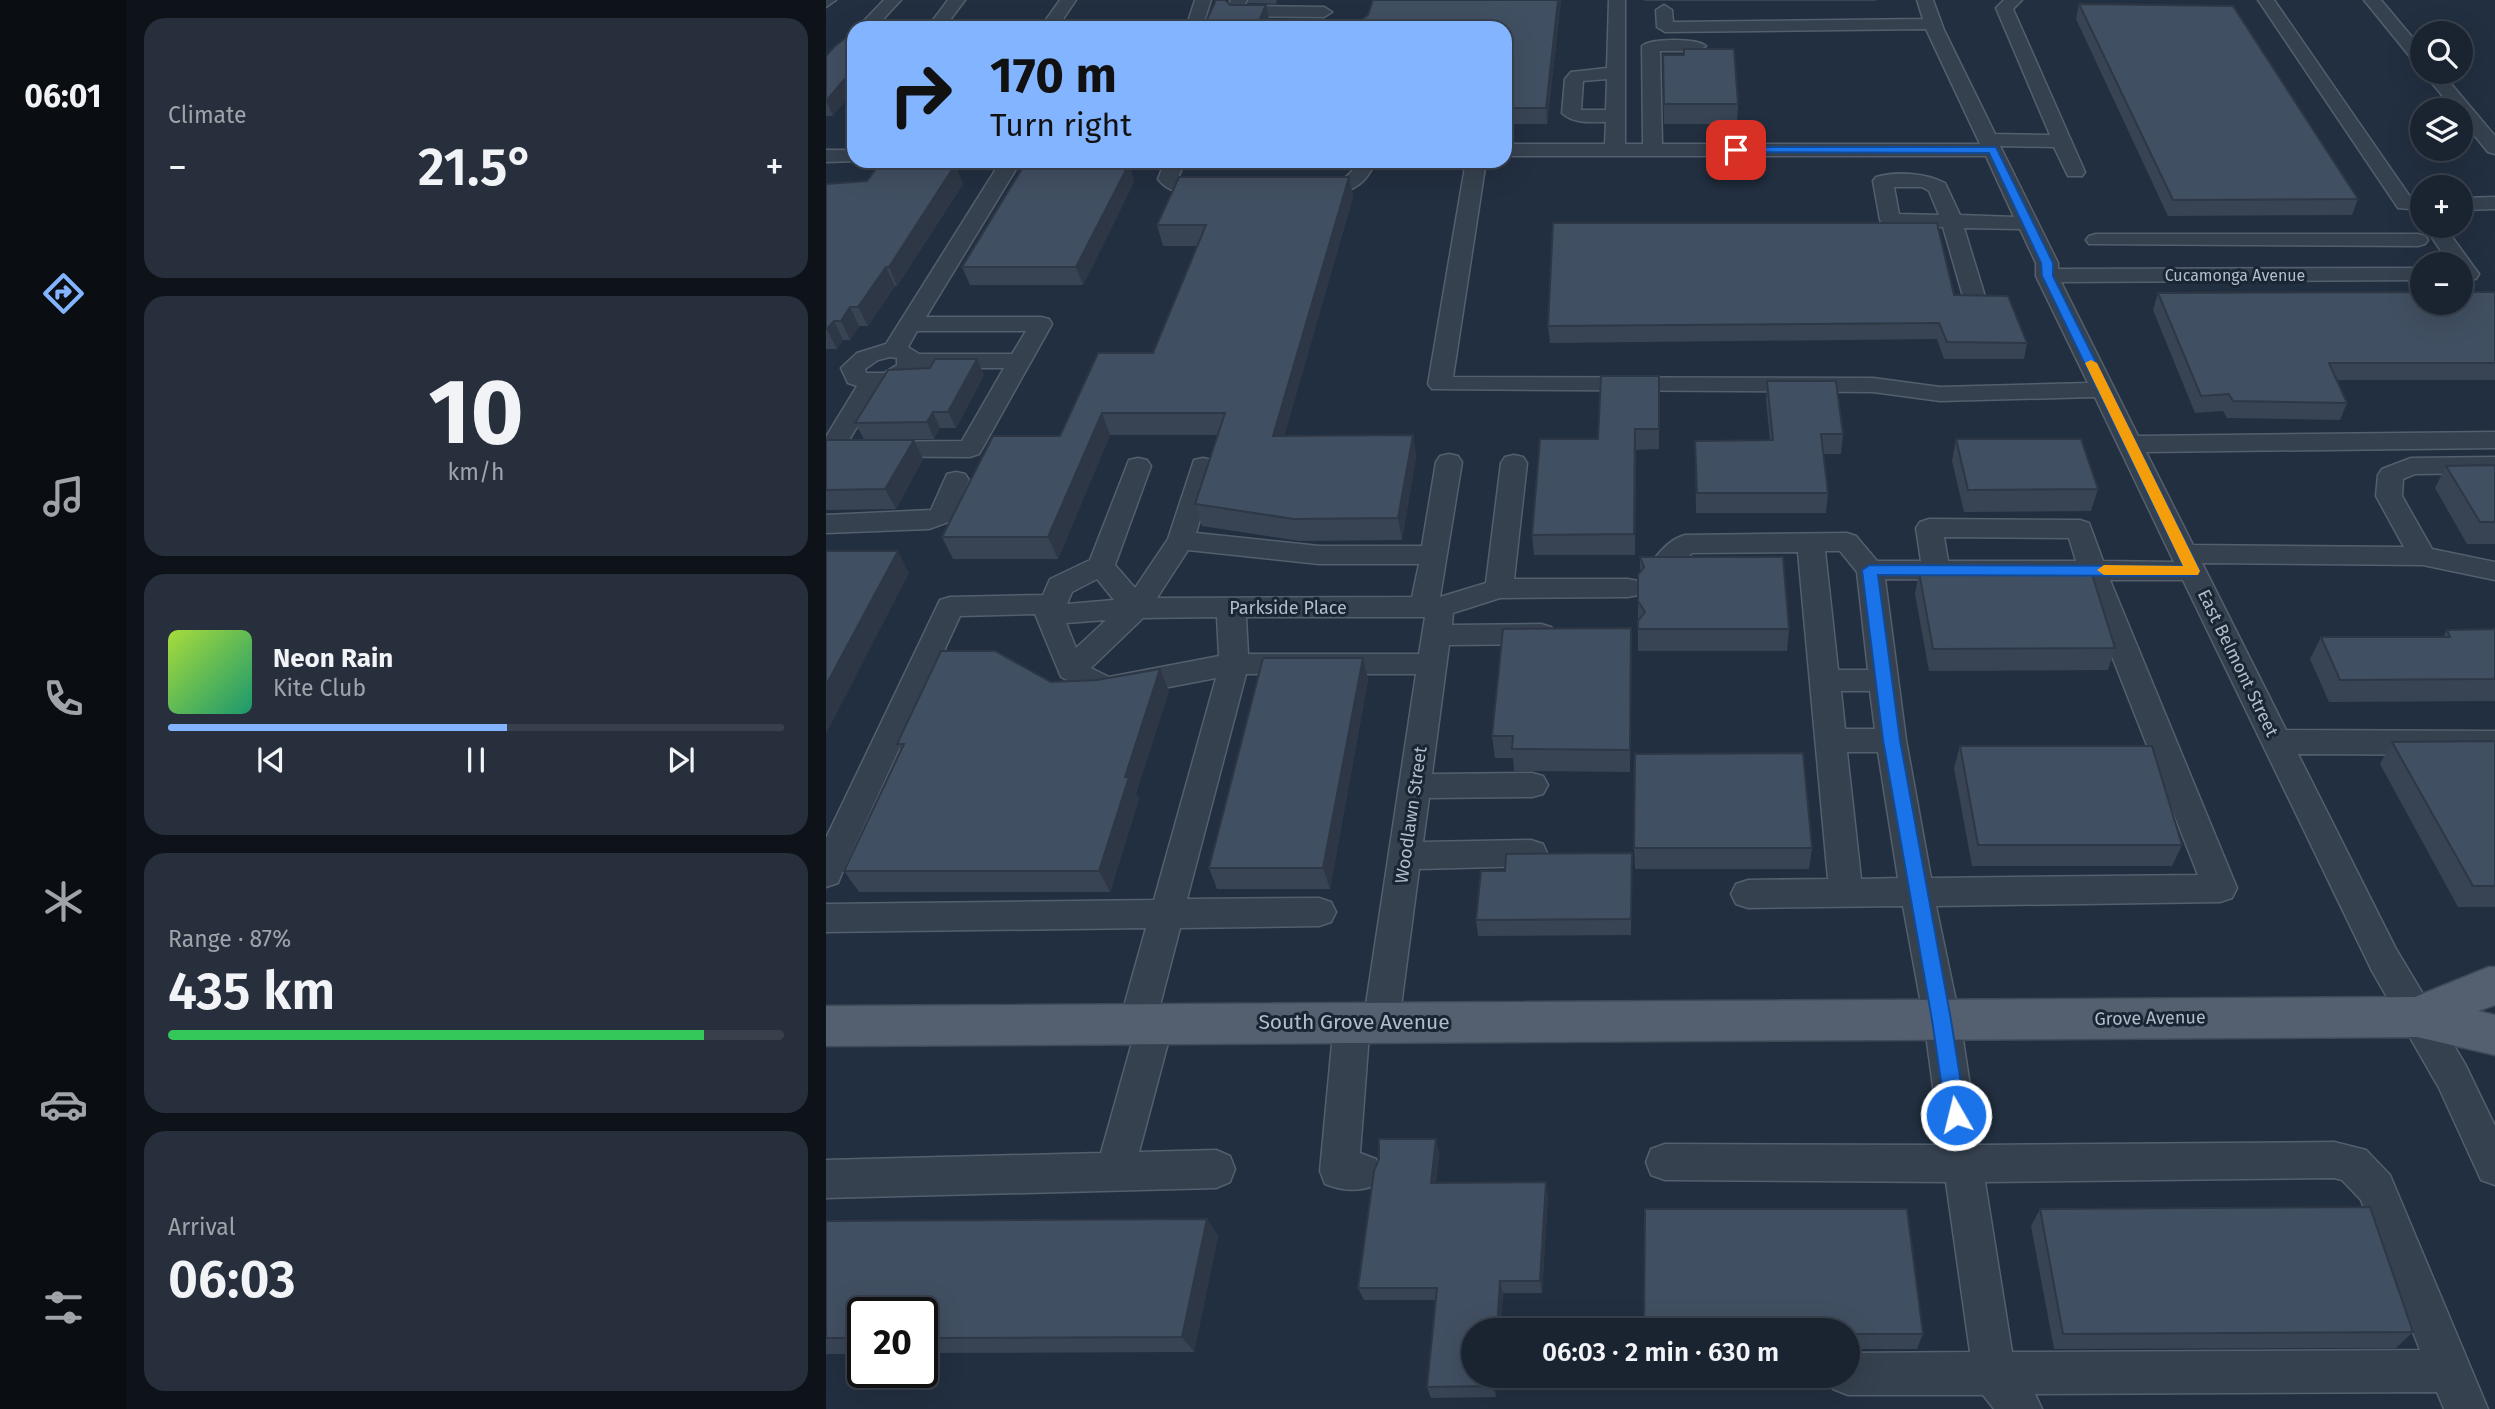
<!DOCTYPE html>
<meta charset="utf-8">
<style>
body{margin:0;font-family:"Fira Sans",sans-serif;background:#272f3c;color:#f1f3f6;height:100vh;display:flex;flex-direction:column;font-size:26px;white-space:nowrap}
*{box-sizing:border-box;margin:0}
p{font-size:23px;color:#9fa4ab}
.icon{flex:none;width:38px;height:38px;fill:none;stroke:currentColor;stroke-width:2;stroke-linecap:round;stroke-linejoin:round}
.map{position:relative;flex:1;overflow:hidden}
.drawer{display:flex;flex-direction:column;gap:18px;padding:18px;background:#0e131a;width:700px}
.drawer>*{flex:none}
.guide{position:absolute;left:21px;top:21px;width:665px;height:147px;border-radius:21px;box-shadow:0 7px 28px #0002,0 0 0 2px #38404c;background:#83b4ff;color:#111;overflow:hidden}
.controls{position:absolute;left:1584px;top:21px;display:grid;gap:14px}
.controls a{display:grid;place-items:center;width:63px;height:63px;border-radius:50%;background:#1a2330;box-shadow:0 7px 28px #0002,0 0 0 2px #38404c;font-size:35px}
.speed{position:absolute;left:21px;top:1297px;display:flex;gap:14px;font-size:35px;font-weight:700;text-align:center}
.speed>*{display:grid;place-content:center;width:91px;height:91px;border-radius:50%;background:#1a2330;box-shadow:0 7px 28px #0002,0 0 0 2px #38404c;line-height:1}
.speed .limit{border:4px solid #111;border-radius:10px;background:#fff;color:#111}
.pin{position:absolute;display:grid;place-items:center;width:60px;height:60px;color:#fff;margin:-30px;border-radius:14px;box-shadow:0 4px 10px #0006}
.me{position:absolute;width:77px;margin:-38px;rotate:352deg;stroke-linejoin:round;filter:drop-shadow(0 0 5px #0008)}
.turn{display:flex;align-items:center;gap:24px;height:147px;padding:0 28px;font-size:32px}
.turn .icon{width:91px;height:91px;stroke-width:2.5}
.turn b{display:block;font-size:49px;line-height:60px}
.big{font-size:52px;font-weight:600;line-height:1.1}
.drawer .widget{flex:1;display:flex;flex-direction:column;justify-content:center;gap:10px;min-width:0;padding:0 24px;border-radius:21px;background:#272f3c}
.drawer .dial{align-items:center;gap:0}
.dial b{font-size:91px;line-height:1}
.song{display:flex;align-items:center;gap:21px}
.cover{width:84px;height:84px;border-radius:10px;background:linear-gradient(135deg,hsl(80 70% 55%),hsl(160 70% 35%))}
.played{height:7px;border-radius:4px;background:linear-gradient(90deg,#83b4ff 55%,#38404c 55%)}
.keys{display:flex;justify-content:space-around;direction:ltr}
.heat{display:flex;justify-content:space-between;align-items:center;font-size:38px;direction:ltr}
.charge{height:10px;border-radius:5px;background:linear-gradient(90deg,#34c759 87%,#38404c 0)}
.trip{position:absolute;left:635px;top:1318px;width:399px;height:70px;border-radius:35px;background:#1a2330;box-shadow:0 7px 28px #0002,0 0 0 2px #38404c;font-weight:600;line-height:70px;text-align:center}
main{display:flex;flex:1;min-height:0}
.dock{display:flex;flex-direction:column;width:126px;justify-content:space-around;align-items:center;background:#0a0e13;color:#9fa4ab}
.dock .icon{width:49px;height:49px}
.dock .selected{color:#83b4ff}
.dock b{font-size:32px;color:#f1f3f6}
.map>svg:first-child{display:block}
.lines{fill:none;stroke-linecap:round;stroke-linejoin:round}
.minor-casing{stroke:#545f6d;stroke-width:3}
.major-casing{stroke:#3f4a58;stroke-width:3}
.minor{fill:#36414f;fill-rule:evenodd}
.major{fill:#546070;fill-rule:evenodd}
.wall{fill:#384454}
.shaded-wall{fill:#2e3745}
.building{fill:#414f62;stroke:#2e3745;stroke-width:2}
.route{fill:#1a73e8;stroke:#114b97;stroke-width:2}
.slow{fill:#f59e0b}
.labels{text-anchor:middle;stroke-width:6;stroke-linejoin:round;paint-order:stroke}
.far-street-label{font-size:16px;fill:#b2bcca;stroke:#1b2634}
.street-label{font-size:18px;fill:#b2bcca;stroke:#1b2634}
.near-street-label{font-size:21px;fill:#b2bcca;stroke:#1b2634}
</style>
<main>
<nav class="dock">
<b>06:01</b>
<svg class="icon selected" aria-label="directions" viewBox="0 0 24 24"><path d="M12 3l9 9-9 9-9-9zM9 14v-3h6M13 9l2 2-2 2"/></svg>
<svg class="icon" aria-label="music" viewBox="0 0 24 24"><path d="M9 18V5l10-2v13"/><circle cx="6" cy="18" r="3"/><circle cx="16" cy="16" r="3"/></svg>
<svg class="icon" aria-label="phone" viewBox="0 0 24 24"><path d="M5 4h4l2 5-3 2q2 4 5 5l2-3 5 2v4C11 20 4 13 5 4z"/></svg>
<svg class="icon" aria-label="climate" viewBox="0 0 24 24"><path d="M12 3v18M4 7l16 10M4 17L20 7"/></svg>
<svg class="icon" aria-label="car" viewBox="0 0 24 24"><path d="M5 17H2v-5l4-1 3-4h7l3 4 3 1v5h-3M9 17h6M6 11h13"/><circle cx="7" cy="17" r="2"/><circle cx="17" cy="17" r="2"/></svg>
<svg class="icon" aria-label="filters" viewBox="0 0 24 24"><path d="M4 7h16M4 17h16"/><circle cx="9" cy="7" r="2"/><circle cx="15" cy="17" r="2"/></svg>
</nav>
<section class="drawer">
<div class="widget"><p>Climate</p>
<div class="heat"><a>−</a><b class="big">21.5°</b><a>+</a></div>
</div>
<div class="widget dial"><b>10</b><p>km/h</p></div>
<div class="widget">
<div class="song"><i class="cover"></i><div><b>Neon Rain</b><p>Kite Club</p></div></div>
<div class="played"></div>
<div class="keys"><svg class="icon" aria-label="previous" viewBox="0 0 24 24"><path d="M18 5L8 12l10 7zM5 5v14"/></svg><svg class="icon" aria-label="pause" viewBox="0 0 24 24"><path d="M8 5v14M16 5v14"/></svg><svg class="icon" aria-label="next" viewBox="0 0 24 24"><path d="M6 5l10 7-10 7zM19 5v14"/></svg></div>
</div>
<div class="widget"><p>Range · 87%</p><b class="big">435 km</b><div class="charge"></div></div>
<div class="widget"><p>Arrival</p><b class="big">06:03</b></div>
</section>
<div class="map">
<svg width="1669" height="1409" viewBox="0 0 1669 1409">
<rect width="100%" height="100%" fill="#222f40"/>
<g class="lines">
<!-- minor casing -->
<g class="minor-casing">
<g id="minor">
<path d="M0,0H10L0,7Z"/>
<path d="M58,0H75L49,28H31Z"/>
<path d="M122,0H139L118,28H101Z"/>
<path d="M234,0H250L231,28H214Z"/>
<path d="M369,0H385L376,28H360Z"/>
<path d="M405,0H421L418,6L498,7L506,12L498,17L407,16L399,11Z"/>
<path d="M783,0H799V144H817L816,46C825,38 871,38 880,46L871,51H834L836,144H1154L1100,29L839,32L831,27L830,10L838,5L846,10L847,22L1097,19L1091,0H1107L1118,30L1169,134L1224,135L1170,8L1178,0H1196L1187,9L1259,172L1256,176H1242L1228,147L1174,146L1232,263V269L1596,268V280L1235,282L1312,436L1669,432V448L1320,452L1367,545L1578,547L1550,496L1552,475L1556,469L1585,458L1669,457V473L1589,474L1577,479L1576,496L1606,549L1669,562V580L1597,565L1376,563L1460,730L1669,731V755L1472,754L1570,949L1639,1064L1669,1126V1185L1655,1180L1613,1088L1546,971L1357,580H1284L1411,888L1406,898L1394,902L1110,906L1134,1020L1153,1145L1508,1142L1540,1150L1564,1175L1662,1409H1618L1611,1392L1209,1394L1216,1409H1168L1157,1395H1022L1007,1389L1001,1376H1022V1353L1144,1352L1120,1182L839,1180L825,1175L820,1162L825,1149L839,1144L1115,1145L1098,1020L1077,906L922,908L910,904L905,894L910,884L922,880L1002,879L972,552L866,553C854,566 846,579 827,574L823,567C831,554 844,539 859,535L1021,533L1030,536L1051,561H1095L1090,528L1094,522L1103,519L1254,520L1263,523L1277,561L1348,562L1269,397L1114,401L1047,392L606,389L602,384L640,161H660L627,377L1047,378L1114,387L1262,383L1210,276V263L1194,229L1138,228L1161,303L1158,308H1142L1139,303L1117,227L1064,226L1057,224L1054,220L1047,181L1050,177C1072,171 1099,173 1119,183L1134,215L1188,217L1160,156H679V144H779L780,122C765,122 747,124 736,113L739,79L745,72L781,68ZM781,79L780,110H755L757,81ZM1068,187H1096L1103,191L1113,215L1073,214ZM1118,537L1243,538L1250,561H1122ZM999,551H1014L1031,572L1042,670H1012ZM1059,579L1256,580L1372,875L1105,878L1080,740ZM1015,691H1044L1049,729H1019ZM1021,752H1052L1072,878L1035,879ZM1508,1178L1516,1180L1535,1200L1594,1350L1186,1352L1159,1182Z"/>
<path d="M1432,0H1448L1585,198H1596V210L1572,208Z"/>
<path d="M1538,0H1555L1596,49V65L1590,64Z"/>
<path d="M1597,72H1615L1669,136V154L1662,152L1634,118V110H1628Z"/>
<path d="M0,150H28V161H31L0,162Z"/>
<path d="M175,161H195L100,317H215L223,319L226,324L156,449L153,454L144,457L0,456V437L31,386L22,383L15,368L31,353L60,344ZM91,331H200L186,354H93L82,347ZM64,357L71,358V365L58,373H40L39,369L52,360ZM92,368H178L136,441L22,442L54,388L80,381Z"/>
<path d="M339,161H359L352,178C366,185 382,179 396,183L399,187L396,191C376,196 345,197 332,179Z"/>
<path d="M529,161H549C538,194 508,198 477,190L474,186L477,182L519,178L526,171Z"/>
<path d="M1669,197V209L1634,210V198Z"/>
<path d="M1598,226H1618L1653,274L1650,279H1634V264H1624Z"/>
<path d="M1270,234H1592L1599,236L1602,240L1599,244L1592,246L1263,244L1260,240L1263,236Z"/>
<path d="M623,454L632,456L636,462L614,597L660,583L675,463L679,457L688,455L697,457L701,463L688,579H802L812,581L816,588L812,595L802,597L674,598L627,613L626,625L715,624L725,627L729,634L725,641L715,644L623,645L606,774L706,773L717,776L722,785L717,794L706,797L603,798L597,842L705,840L717,844L721,853L717,862L705,866L593,869L573,1022L568,1033L555,1038L543,1034L534,1153L550,1159L555,1172L550,1185C532,1192 517,1191 499,1184L494,1171L508,1022L513,1011L526,1006L539,1011L590,674H420L361,899L493,898L505,902L510,912L505,922L493,926L354,928L333,1009L342,1013L347,1024L313,1152L390,1150L404,1156L409,1169L404,1182L390,1188L0,1198V1160L275,1153L307,1039L298,1035L293,1024L320,928L0,932V904L328,900L390,678L280,699L235,677L209,614L134,616L16,873L12,883L0,887V838L114,600L124,597L217,595L224,579L264,560L303,460L312,458L321,460L325,466L289,565L309,588L342,539L368,460L377,458L386,460L390,466L370,533L493,546H596L610,462L614,456ZM362,550L493,564H593L586,597L331,598ZM271,579L288,600L241,604L246,592ZM391,617L393,656L283,677L265,668L317,618ZM420,617H599L593,654H422ZM280,620L250,648L240,623Z"/>
<path d="M130,472L139,474L143,480L125,521L103,529L0,533V515L105,510L121,474Z"/>
</g>
</g>
<!-- major casing -->
<g class="major-casing">
<path id="major" d="M1663,967H1669V1005L1652,1011L1669,1015V1055L1591,1037L0,1046V1006L1589,997Z"/>
</g>
<!-- minor -->
<use href="#minor" class="minor"/>
<!-- major -->
<use href="#major" class="major"/>
</g>
<!-- wall -->
<g class="wall">
<path d="M422,0H451L450,4L422,3Z"/>
<path d="M735,0L721,124H679V28L533,27Z"/>
<path d="M818,0H1051L1050,1H818Z"/>
<path d="M1253,4L1532,199L1526,215L1342,216L1250,19Z"/>
<path d="M837,55L912,104L911,124H838Z"/>
<path d="M0,56L7,116H0Z"/>
<path d="M303,164L308,182L257,285H144L136,267Z"/>
<path d="M129,165L137,184L71,286H69L42,326H33L24,340H17L11,349H0V184L41,181Z"/>
<path d="M523,177L527,197L458,436L587,435L590,457L576,540L473,541L376,526L369,504L392,435H284L232,559H127L116,537L234,436L327,353L371,246H337L331,225Z"/>
<path d="M1669,292V380H1510L1521,403L1514,420L1401,418L1397,411L1369,413L1327,310L1332,293Z"/>
<path d="M1128,295L1201,343L1198,359H1118L1111,339L724,343L722,326Z"/>
<path d="M158,375L130,428H114L108,439H38L29,423Z"/>
<path d="M833,376V449L810,450L809,555H708L706,535Z"/>
<path d="M941,381L1017,434L1015,454H997L1002,493L1000,513H870L869,441L944,440L940,401Z"/>
<path d="M1130,439L1272,489L1265,511L1138,512L1126,461Z"/>
<path d="M0,440L97,459L70,509L0,510Z"/>
<path d="M1669,465V544H1641L1609,488L1620,466Z"/>
<path d="M814,557L963,629L961,651H812V575L814,573Z"/>
<path d="M1093,572L1289,648L1282,670L1103,671L1089,594Z"/>
<path d="M805,628L804,772L688,771L687,758H669L666,736Z"/>
<path d="M1669,629V701L1503,702L1484,659L1495,637H1617L1621,630Z"/>
<path d="M537,658L542,680L504,889H391L383,868Z"/>
<path d="M225,682L343,691L310,793L313,799L284,892H33L18,871L75,750L71,744Z"/>
<path d="M1669,741V907H1632L1554,764L1566,742Z"/>
<path d="M1134,746L1356,845L1346,866H1146L1128,768Z"/>
<path d="M808,848H986L983,869H809Z"/>
<path d="M806,853L805,935L652,936L650,920L679,871Z"/>
<path d="M613,1153L610,1183L722,1196L716,1293H677L674,1330H648V1376H671L670,1397L605,1398L601,1387L609,1300H538L532,1288Z"/>
<path d="M1214,1209L1587,1332L1570,1348L1228,1349L1205,1226Z"/>
<path d="M381,1219L392,1236L368,1352L96,1353V1312H37V1354H0V1221Z"/>
<path d="M1022,1330L1097,1334L1091,1349H1022Z"/>
</g>
<!-- shaded-wall -->
<g class="shaded-wall">
<path d="M732,0H735L721,124L720,108Z"/>
<path d="M440,5L443,19L441,23L442,28H434L433,21Z"/>
<path d="M28,68V91L7,116L0,101Z"/>
<path d="M303,164L308,182L257,285L250,267Z"/>
<path d="M129,165L137,184L71,286L63,267Z"/>
<path d="M523,177L527,197L452,458L447,436Z"/>
<path d="M60,267L69,286L42,326L32,307Z"/>
<path d="M24,307L33,326L24,340L15,321Z"/>
<path d="M8,321L17,340L11,349L1,330Z"/>
<path d="M151,359L158,375L130,428L122,412Z"/>
<path d="M107,412L114,428L108,439L101,422Z"/>
<path d="M276,413L284,435L232,559L222,537Z"/>
<path d="M587,435L590,457L576,540L572,518Z"/>
<path d="M88,440L97,459L70,509L59,489Z"/>
<path d="M72,551L83,573L0,734V685Z"/>
<path d="M805,628L806,650L804,772V750Z"/>
<path d="M537,658L542,680L504,889L497,868Z"/>
<path d="M334,669L343,691L310,793L313,799L284,892L273,871L299,777Z"/>
<path d="M610,1139L613,1153L609,1196L605,1183Z"/>
<path d="M720,1182L722,1196L716,1293L714,1281Z"/>
<path d="M381,1219L392,1236L368,1352L356,1337Z"/>
<path d="M674,1281L677,1293L674,1330H671Z"/>
<path d="M667,1376H671L670,1397L666,1386Z"/>
</g>
<!-- building -->
<g class="building">
<path d="M390,0H399L404,5H440L433,21H441L438,28H377Z"/>
<path d="M547,0H732L720,108H679V28H529L533,27L535,20L542,15Z"/>
<path d="M1253,4L1407,6L1532,199L1347,200Z"/>
<path d="M18,39H28V68L0,101V56L8,47Z"/>
<path d="M858,49H908L912,104H838L837,55H858Z"/>
<path d="M199,164H303L250,267H136Z"/>
<path d="M53,165H129L63,267H60L32,307H24L15,321H8L0,330V184L41,181Z"/>
<path d="M353,177H523L447,436L587,435L572,518L468,519L369,504L399,413H276L222,537H116L167,436H234L272,353H327L380,225H331Z"/>
<path d="M727,223H1111L1128,295L1182,296L1201,343L1121,342L1113,323L722,326Z"/>
<path d="M1596,292V303H1634V292H1669V363H1503L1521,403L1407,401L1403,394L1375,396L1332,293Z"/>
<path d="M109,359H151L122,412H107L101,422L29,423L62,370L104,368Z"/>
<path d="M775,376H833V429H809L808,534L706,535L714,439H772Z"/>
<path d="M941,381H1010L1017,434H995L1002,493H871L869,441L947,440Z"/>
<path d="M1130,439H1255L1272,489L1142,490Z"/>
<path d="M0,440H88L59,489L0,490Z"/>
<path d="M1669,465V522H1654L1620,466Z"/>
<path d="M0,551H72L0,685Z"/>
<path d="M814,557H957L963,629H812V621L819,612L812,601V575L818,567Z"/>
<path d="M1265,571L1289,648L1107,649L1093,572Z"/>
<path d="M805,628L804,750L686,749L687,736H666L677,629Z"/>
<path d="M1669,629V679L1514,680L1495,637H1624L1621,630Z"/>
<path d="M115,651H169L225,682L271,680L334,669L299,777H303L273,871H18L78,744H71Z"/>
<path d="M437,658H537L497,868H383Z"/>
<path d="M1669,741V886H1647L1566,742Z"/>
<path d="M1134,746H1326L1356,845H1152Z"/>
<path d="M977,753L986,848H808L809,754Z"/>
<path d="M806,853L805,919L650,920L655,871H679L680,854Z"/>
<path d="M553,1139H610L605,1183L720,1182L714,1281H674L671,1330H648V1376H667L666,1386L601,1387L611,1288H532L548,1171L553,1159Z"/>
<path d="M1544,1207L1587,1332L1237,1334L1214,1209Z"/>
<path d="M819,1209H1081L1097,1334H1022V1330H818Z"/>
<path d="M381,1219L356,1337L96,1338V1312H37V1338H0V1221Z"/>
</g>
<!-- route -->
<path class="route" d="M910,147H1170L1227,263V276L1374,571L1367,576L1052,575L1074,740L1125,1020L1140,1115L1137,1122L1130,1125L1123,1122L1120,1115L1106,1020L1057,740L1036,570L1044,565L1357,566L1216,276L1215,263L1163,153L907,152L905,150Z"/>
<!-- slow -->
<path class="slow" d="M1265,360L1271,363L1374,571L1372,575H1278L1271,570L1278,565L1357,566L1259,363Z"/>
<g class="labels">
<!-- far-street labels -->
<g class="far-street-label">
<text x="1409" y="281">Cucamonga Avenue</text>
</g>
<!-- street labels -->
<g class="street-label">
<text x="462" y="614">Parkside Place</text>
<text transform="translate(1412 663) rotate(64)" y="6">East Belmont Street</text>
<text transform="translate(585 815) rotate(-82)" y="6">Woodlawn Street</text>
<text transform="translate(1324 1018) rotate(-1)" y="6">Grove Avenue</text>
</g>
<!-- near-street labels -->
<g class="near-street-label">
<text x="528" y="1029">South Grove Avenue</text>
</g>
</g>
</svg>
<div class="controls">
<a><svg class="icon" aria-label="search" viewBox="0 0 24 24"><circle cx="10" cy="10" r="6"/><path d="M15 15l6 6"/></svg></a>
<a><svg class="icon" aria-label="layers" viewBox="0 0 24 24"><path d="M12 4l9 5-9 5-9-5zM3 14l9 5 9-5"/></svg></a>
<a>+</a>
<a>−</a>
</div>
<div class="speed"><div class="limit">20</div></div>
<div class="pin" style="left:910px;top:150px;background:#d93025"><svg class="icon" aria-label="arrive" viewBox="0 0 24 24"><path d="M6 21V4h12l-3 4 3 4H6"/></svg></div>
<svg class="me" style="left:1130px;top:1115px" viewBox="-20 -20 40 40"><circle r="17" fill="#1a73e8" stroke="#fff" stroke-width="3"/><path d="M0-11L8 9 0 5-8 9z" fill="#fff"/></svg>
<div class="trip">06:03 · 2 min · 630 m</div>
<div class="guide">
<div class="turn"><svg class="icon" aria-label="right" viewBox="0 0 24 24"><path d="M7 20v-9h11M14 6l5 5-5 5"/></svg><div><b>170 m</b>Turn right</div></div>
</div>
</div>
</main>
